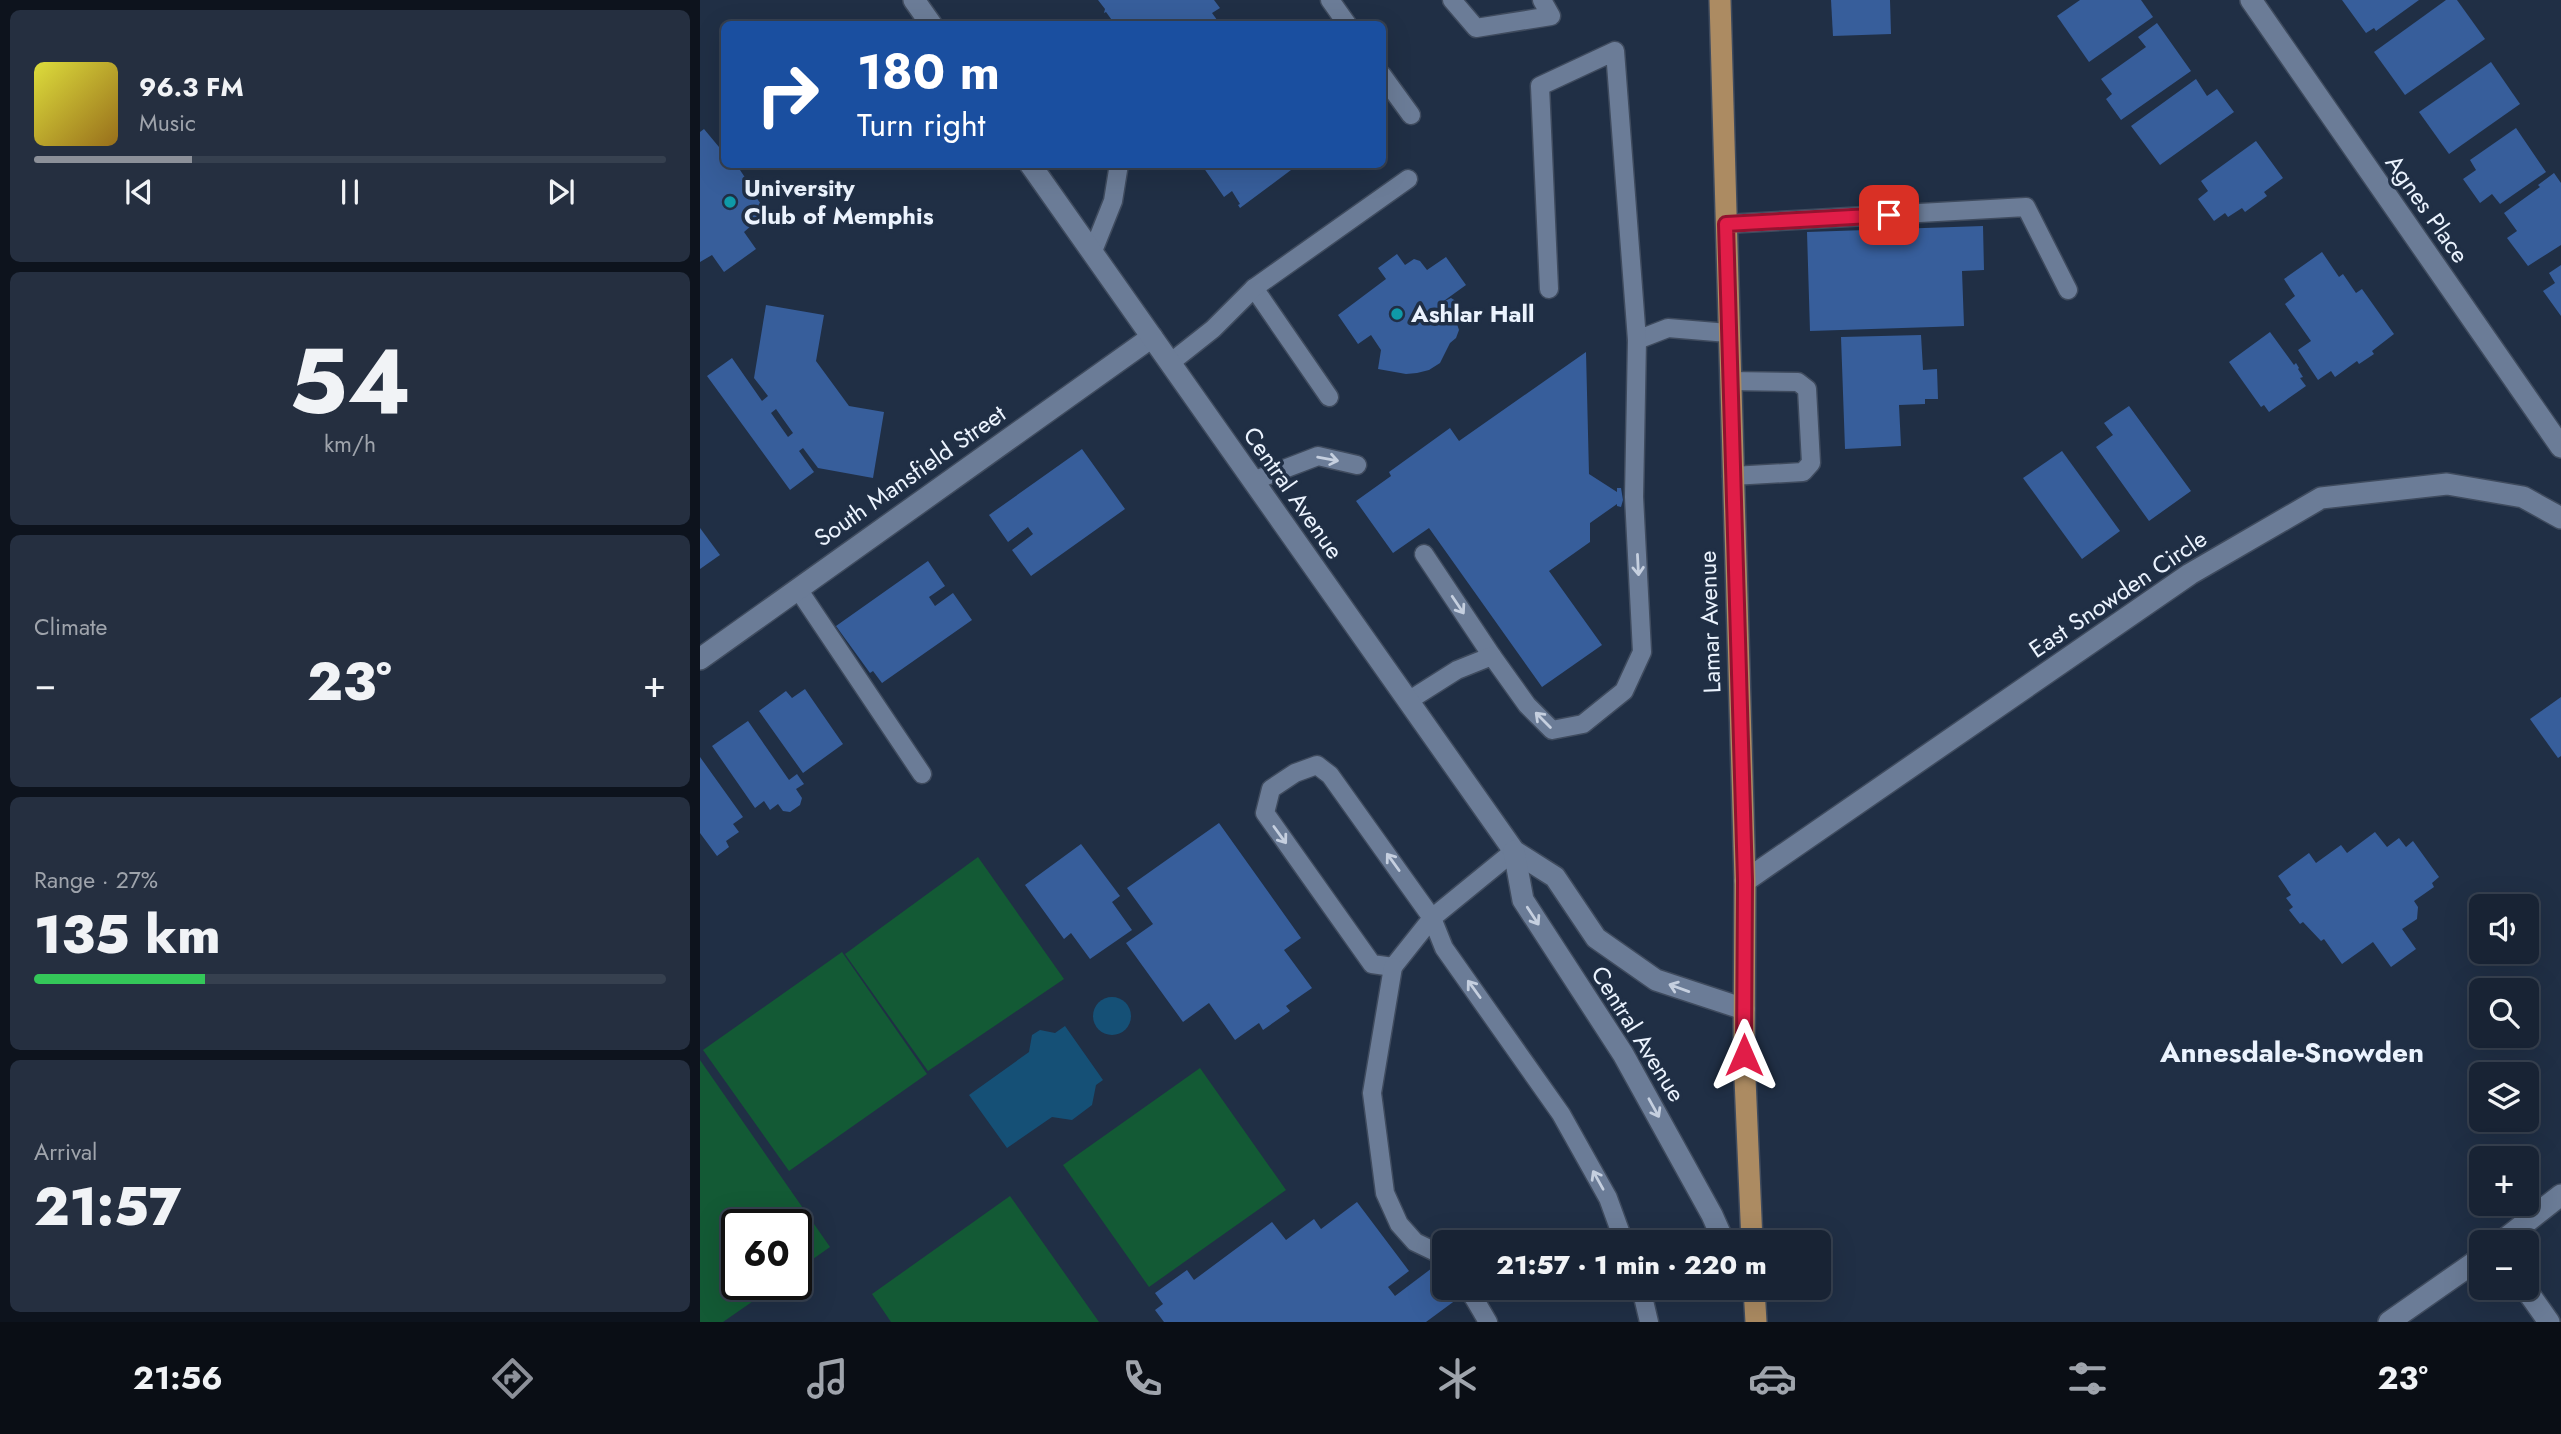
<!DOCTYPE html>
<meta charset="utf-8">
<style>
body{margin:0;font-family:Jost,sans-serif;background:#252f40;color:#f1f3f6;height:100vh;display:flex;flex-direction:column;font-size:26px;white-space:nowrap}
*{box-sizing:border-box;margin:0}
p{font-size:23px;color:#9fa4ac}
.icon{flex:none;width:38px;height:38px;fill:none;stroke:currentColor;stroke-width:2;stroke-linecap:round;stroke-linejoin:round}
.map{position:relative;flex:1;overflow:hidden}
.sheet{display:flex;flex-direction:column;gap:10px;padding:10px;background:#0d131d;width:700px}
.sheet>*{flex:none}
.top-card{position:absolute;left:21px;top:21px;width:665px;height:147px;border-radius:10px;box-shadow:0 7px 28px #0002,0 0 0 2px #36404f;background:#1a4fa0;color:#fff;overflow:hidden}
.controls{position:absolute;left:1769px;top:894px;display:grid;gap:14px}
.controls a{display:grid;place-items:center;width:70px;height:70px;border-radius:10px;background:#182334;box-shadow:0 7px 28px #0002,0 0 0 2px #36404f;font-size:35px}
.speed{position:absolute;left:21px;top:1209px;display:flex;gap:14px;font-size:35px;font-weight:700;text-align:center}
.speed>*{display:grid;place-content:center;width:91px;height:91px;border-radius:50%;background:#182334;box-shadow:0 7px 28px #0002,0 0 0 2px #36404f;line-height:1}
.speed .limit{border:4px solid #111;border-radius:10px;background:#fff;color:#111}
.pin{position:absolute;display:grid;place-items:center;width:60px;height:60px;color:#fff;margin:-30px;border-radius:14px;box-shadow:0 4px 10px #0006}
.me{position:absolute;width:77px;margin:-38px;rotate:0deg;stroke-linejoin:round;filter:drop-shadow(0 0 5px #0008)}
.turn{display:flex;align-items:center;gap:24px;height:147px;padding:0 21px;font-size:32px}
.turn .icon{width:91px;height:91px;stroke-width:2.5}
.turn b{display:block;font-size:49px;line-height:60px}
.big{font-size:52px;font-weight:800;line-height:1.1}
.sheet .widget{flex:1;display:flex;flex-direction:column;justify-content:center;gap:10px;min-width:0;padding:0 24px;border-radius:10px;background:#252f40}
.sheet .dial{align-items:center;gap:0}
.dial b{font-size:91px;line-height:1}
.song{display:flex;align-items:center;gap:21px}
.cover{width:84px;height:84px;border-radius:10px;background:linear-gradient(135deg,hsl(60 70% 55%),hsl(40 70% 35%))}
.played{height:7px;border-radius:4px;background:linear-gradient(90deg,#8c9099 25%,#36404f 25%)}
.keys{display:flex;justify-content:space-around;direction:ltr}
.heat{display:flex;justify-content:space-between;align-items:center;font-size:38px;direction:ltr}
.charge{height:10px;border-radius:5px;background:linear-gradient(90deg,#34c759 27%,#36404f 0)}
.trip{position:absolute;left:732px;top:1230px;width:399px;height:70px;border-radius:10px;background:#182334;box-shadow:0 7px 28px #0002,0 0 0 2px #36404f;font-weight:800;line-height:70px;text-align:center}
.tab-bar{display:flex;height:112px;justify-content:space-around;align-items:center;background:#0a0e15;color:#9fa4ac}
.tab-bar .icon{width:49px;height:49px}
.tab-bar .on{color:#8c9099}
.tab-bar b{font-size:32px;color:#f1f3f6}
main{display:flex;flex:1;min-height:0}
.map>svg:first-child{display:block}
.green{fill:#135a35}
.water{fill:#155076}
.building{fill:#375e9b;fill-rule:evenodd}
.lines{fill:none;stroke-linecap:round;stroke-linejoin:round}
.service-casing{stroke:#3f4b5e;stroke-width:21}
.minor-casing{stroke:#3f4b5e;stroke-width:24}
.secondary-casing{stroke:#3f4b5e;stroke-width:24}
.primary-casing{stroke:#3f4b5e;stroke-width:24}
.service{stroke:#6b7c97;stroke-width:18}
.minor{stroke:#6b7c97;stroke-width:21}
.secondary{stroke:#6b7c97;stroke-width:21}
.primary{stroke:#ac8b62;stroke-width:21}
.oneway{stroke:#c5cfdf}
.route-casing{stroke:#92132f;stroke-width:18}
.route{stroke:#e11d48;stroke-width:12}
.culture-dot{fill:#0f9aa8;stroke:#202f45;stroke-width:2.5}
.labels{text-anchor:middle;stroke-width:7;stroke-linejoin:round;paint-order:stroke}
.poi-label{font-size:24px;font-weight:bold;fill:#ebf3fe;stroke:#202f45;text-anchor:start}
.street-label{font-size:24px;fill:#ebf3fe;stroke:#202f45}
.quarter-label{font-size:28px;font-weight:bold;fill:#ebf3fe;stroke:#202f45}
</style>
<main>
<section class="sheet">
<div class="widget">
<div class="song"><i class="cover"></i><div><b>96.3 FM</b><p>Music</p></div></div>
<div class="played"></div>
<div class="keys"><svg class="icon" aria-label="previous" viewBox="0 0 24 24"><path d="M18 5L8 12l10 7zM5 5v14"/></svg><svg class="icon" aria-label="pause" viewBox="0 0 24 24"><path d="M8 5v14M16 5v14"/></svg><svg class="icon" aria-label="next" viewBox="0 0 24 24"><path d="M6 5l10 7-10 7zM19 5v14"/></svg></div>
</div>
<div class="widget dial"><b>54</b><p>km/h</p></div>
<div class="widget"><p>Climate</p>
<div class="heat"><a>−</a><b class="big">23°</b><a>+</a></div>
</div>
<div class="widget"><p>Range · 27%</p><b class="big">135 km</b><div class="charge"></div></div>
<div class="widget"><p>Arrival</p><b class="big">21:57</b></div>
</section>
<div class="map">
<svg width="1861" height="1322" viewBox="0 0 1861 1322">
<rect width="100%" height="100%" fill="#202f45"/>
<!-- green -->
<g class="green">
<path d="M278,857L364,979L228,1071L145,954Z"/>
<path d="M142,952L227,1074L89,1171L3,1050Z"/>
<path d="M0,1060L130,1247L96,1271V1225H37V1284L76,1285L23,1322H0Z"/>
<path d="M500,1068L586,1190L449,1287L363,1165Z"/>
<path d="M310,1196L399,1322H191L172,1294Z"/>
</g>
<!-- water -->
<g class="water">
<circle cx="412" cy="1016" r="19"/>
<path d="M365,1026L403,1080L396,1085L392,1105L372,1120L352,1117L307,1148L269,1095L329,1052L332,1035L340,1030L355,1033Z"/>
</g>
<!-- building -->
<g class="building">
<path d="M398,0H514L520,8L512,13L520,24H411L414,23L406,12L404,13L405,9Z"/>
<path d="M1131,0H1190L1191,34L1133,36Z"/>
<path d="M1380,0H1441L1453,17L1389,62L1357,16Z"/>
<path d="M1642,0H1719L1676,31L1674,28L1666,33Z"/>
<path d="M1746,0H1757L1785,39L1705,95L1674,52Z"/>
<path d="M1457,23L1491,71L1421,120L1406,99L1412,94L1401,79L1446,47L1438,37Z"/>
<path d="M1791,62L1820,104L1749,154L1719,112Z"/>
<path d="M1496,79L1507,96L1517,89L1534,112L1460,165L1431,126Z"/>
<path d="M1816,128L1846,172L1800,204L1792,194L1780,203L1763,179L1776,170L1770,160Z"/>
<path d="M4,129L24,153V164H36L50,185L52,183L54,190L52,192L67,212L44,232L56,249L24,272L12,255L0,262V132Z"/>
<path d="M1556,141L1583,178L1564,192L1567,196L1545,212L1542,208L1528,217L1525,213L1514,221L1498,199L1508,191L1501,181Z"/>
<path d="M501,164H599L540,208L538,205L540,204L532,191L524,197Z"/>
<path d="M1854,173L1861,183V245L1828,266L1807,238L1817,231L1804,213L1840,187L1838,185Z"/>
<path d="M1283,226L1284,270L1262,271L1264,326L1110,331L1107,232Z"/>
<path d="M1622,252L1639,277L1643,274L1656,293L1662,289L1694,334L1672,351L1674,354L1659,364L1657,361L1635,377L1631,371L1618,380L1598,350L1611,341L1585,304L1595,296L1584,279Z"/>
<path d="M697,254L705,265L714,259L720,261L727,270L746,257L766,285L741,303L751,298L759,303V310L754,315L759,330L756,338L750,343L740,363L729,370L717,373L706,374L678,369L681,350L671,335L658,344L638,315L686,279L678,268Z"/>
<path d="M1861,265V316L1843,291L1855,283L1849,273Z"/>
<path d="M66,305L124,315L116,361L149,406L184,412L173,478L118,468L103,448L99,451L114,472L90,490L7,376L32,358L62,401L68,396L54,378ZM76,409L93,433L88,437L71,413Z"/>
<path d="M1570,332L1594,365L1596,363L1599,368L1598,369L1603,377L1600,378L1606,386L1569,412L1564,405L1561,407L1529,362Z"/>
<path d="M1221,335L1223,370L1237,369L1238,399H1225V404L1199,405L1201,446L1145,449L1141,337Z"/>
<path d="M886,352L889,474L917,492V488H921L923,500L921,507L917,506V504L890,523V542L849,571L902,645L842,687L729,528L693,553L656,501L691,476L689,472L750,428L759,441Z"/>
<path d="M1429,406L1491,491L1449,521L1396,447L1413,435L1404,423Z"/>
<path d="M382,449L425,509L331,576L312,550L333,534L328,527L308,542L289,515Z"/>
<path d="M1362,451L1420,531L1382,559L1323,478Z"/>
<path d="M0,528L20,555L0,569Z"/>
<path d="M228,561L245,586L229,597L235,606L253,593L272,620L182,683L173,671L170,673L136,626Z"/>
<path d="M105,689L143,744L103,773L59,711L86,691L92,698Z"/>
<path d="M1861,697V756L1858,758L1830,719Z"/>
<path d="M48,721L89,780L97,774L104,784L96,789L102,798L100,805L90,812L83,811L78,804L70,810L64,801L55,808L12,746Z"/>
<path d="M0,757L43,817L33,824L39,832L26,841L29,847L17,856L0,833Z"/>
<path d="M519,823L601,938L584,950L612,988L586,1006L590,1011L563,1030L559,1023L535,1040L509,1003L483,1022L426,943L453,924L427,888Z"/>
<path d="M1675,832L1687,847L1699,838L1706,847L1713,841L1739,877L1732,883L1734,887L1714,901L1718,907L1717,919L1702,929L1716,949L1691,967L1673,942L1642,964L1624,939L1621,941L1603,922L1600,924L1589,910L1593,907L1586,898L1591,895L1578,876L1609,853L1616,863L1641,845L1647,853Z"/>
<path d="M381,844L420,896L412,902L432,930L390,959L371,933L364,939L325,885Z"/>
<path d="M657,1202L709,1271L688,1287L695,1296L740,1262L744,1267V1288H760L764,1294L726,1322H464L455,1310L463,1304L455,1293L487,1270L494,1280L572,1222L586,1240L614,1219L621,1229Z"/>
</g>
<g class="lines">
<!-- service casing -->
<g class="service-casing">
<g id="service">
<path d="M630,0L647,24"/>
<path d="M752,0L776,28L851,16L842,0"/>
<path d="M682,75L711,115"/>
<path d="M1026,224L1326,207L1368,290"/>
<path d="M393,251L413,201L419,164"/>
<path d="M554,288L629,397"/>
<path d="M937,340L968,328L1028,333"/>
<path d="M470,363L513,329L554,288L708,179"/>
<path d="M1030,381L1098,382L1107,389L1111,463L1103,472L1032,476"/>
<path d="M553,481L618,456L657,465"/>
<path d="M724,554L792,656"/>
<path d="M98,589L222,774"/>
<path d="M708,701L757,670L792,656L827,705L852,730L883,724L924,691L942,652L934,497L937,340L915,51L840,86L849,289"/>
<path d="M814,851L732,918L693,967L672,964L565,813L571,789L595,773L617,765L630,775L732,918L744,948L861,1114L908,1198L924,1242"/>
<path d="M693,967L672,1093L685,1193L699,1224L715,1242L744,1256"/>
<path d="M768,1288L788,1322"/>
<path d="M941,1288L949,1322"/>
</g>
</g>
<!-- minor casing -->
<g class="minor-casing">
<g id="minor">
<path d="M1551,0L1861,447"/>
<path d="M0,659L452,337"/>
<path d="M1045,881L1490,574L1621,498L1747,484L1823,497L1861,518"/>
<path d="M1801,1242L1861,1195"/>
<path d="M1825,1288L1849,1322"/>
<path d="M1689,1322L1782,1257"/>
</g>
</g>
<!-- secondary casing -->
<g class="secondary-casing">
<g id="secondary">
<path d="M214,0L231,24"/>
<path d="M330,164L814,851L855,877L896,938L956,980L1044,1009"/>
<path d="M814,851L823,900L923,1054L1012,1215L1024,1242"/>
</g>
</g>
<!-- primary casing -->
<g class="primary-casing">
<g id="primary">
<path d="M1020,0L1045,881L1044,1055L1052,1242"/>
<path d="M1054,1288L1056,1322"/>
</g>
</g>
<!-- service -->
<use href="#service" class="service"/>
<!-- minor -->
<use href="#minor" class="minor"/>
<!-- secondary -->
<use href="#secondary" class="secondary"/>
<!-- primary -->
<use href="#primary" class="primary"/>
</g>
<!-- one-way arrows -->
<defs><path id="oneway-shaft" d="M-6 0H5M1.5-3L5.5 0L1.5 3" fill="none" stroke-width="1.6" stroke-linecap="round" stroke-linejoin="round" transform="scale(1.75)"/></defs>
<g class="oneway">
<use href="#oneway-shaft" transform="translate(628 459) rotate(10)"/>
<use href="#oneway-shaft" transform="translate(938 565) rotate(87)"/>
<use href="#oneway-shaft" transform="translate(758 605) rotate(56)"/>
<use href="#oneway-shaft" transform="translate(843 720) rotate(-135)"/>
<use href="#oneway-shaft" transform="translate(580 835) rotate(54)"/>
<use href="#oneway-shaft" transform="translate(693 862) rotate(-126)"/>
<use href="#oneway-shaft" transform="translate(833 916) rotate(57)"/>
<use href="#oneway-shaft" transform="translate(979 988) rotate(-160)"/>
<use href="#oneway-shaft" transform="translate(774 989) rotate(-126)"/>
<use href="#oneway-shaft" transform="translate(954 1108) rotate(61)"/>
<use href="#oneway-shaft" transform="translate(898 1180) rotate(-119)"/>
</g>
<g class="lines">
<!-- route casing -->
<g class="route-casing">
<path id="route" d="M1044,1055L1045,881L1026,224L1189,215"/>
</g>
<!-- route -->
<use href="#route" class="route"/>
</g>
<!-- markers -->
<g class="culture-dot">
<circle cx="30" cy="202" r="7"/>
<circle cx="697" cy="314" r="7"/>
</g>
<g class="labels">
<!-- poi labels -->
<g class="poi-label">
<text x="44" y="196">University<tspan x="44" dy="28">Club of Memphis</tspan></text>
<text x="711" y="322">Ashlar Hall</text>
</g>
<!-- street labels -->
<g class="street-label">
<text transform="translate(1727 209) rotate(55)" y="8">Agnes Place</text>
<text transform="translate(210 476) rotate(-35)" y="8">South Mansfield Street</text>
<text transform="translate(593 493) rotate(55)" y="8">Central Avenue</text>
<text transform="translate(1418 594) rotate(-34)" y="8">East Snowden Circle</text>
<text transform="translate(1010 622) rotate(-92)" y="8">Lamar Avenue</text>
<text transform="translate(938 1034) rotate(58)" y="8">Central Avenue</text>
</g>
<!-- quarter labels -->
<g class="quarter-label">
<text x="1592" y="1062">Annesdale-Snowden</text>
</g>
</g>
</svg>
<div class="controls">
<a><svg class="icon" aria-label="sound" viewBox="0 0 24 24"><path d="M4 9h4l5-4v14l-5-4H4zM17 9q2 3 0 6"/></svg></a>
<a><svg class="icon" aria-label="search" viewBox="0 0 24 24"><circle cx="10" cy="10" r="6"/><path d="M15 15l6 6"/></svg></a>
<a><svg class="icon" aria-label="layers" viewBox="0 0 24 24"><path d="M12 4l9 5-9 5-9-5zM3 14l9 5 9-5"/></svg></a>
<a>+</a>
<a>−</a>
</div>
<div class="speed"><div class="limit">60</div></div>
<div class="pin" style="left:1189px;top:215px;background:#d93025"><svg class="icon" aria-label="arrive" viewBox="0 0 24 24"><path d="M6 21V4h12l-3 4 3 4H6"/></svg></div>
<svg class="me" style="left:1044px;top:1055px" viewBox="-20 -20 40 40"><path d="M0-17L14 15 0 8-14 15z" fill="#e11d48" stroke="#fff" stroke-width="4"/></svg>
<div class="trip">21:57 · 1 min · 220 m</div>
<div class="top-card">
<div class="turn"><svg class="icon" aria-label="right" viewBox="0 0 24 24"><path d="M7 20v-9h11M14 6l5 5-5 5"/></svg><div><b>180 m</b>Turn right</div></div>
</div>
</div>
</main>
<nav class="tab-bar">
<b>21:56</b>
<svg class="icon on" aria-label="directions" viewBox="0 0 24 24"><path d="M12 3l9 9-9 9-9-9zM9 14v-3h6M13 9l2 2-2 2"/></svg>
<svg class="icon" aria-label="music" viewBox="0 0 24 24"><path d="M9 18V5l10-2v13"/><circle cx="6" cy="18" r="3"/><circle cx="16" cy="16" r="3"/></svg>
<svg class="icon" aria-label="phone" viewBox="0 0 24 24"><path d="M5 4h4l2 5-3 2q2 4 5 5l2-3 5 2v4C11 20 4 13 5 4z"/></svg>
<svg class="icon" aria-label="climate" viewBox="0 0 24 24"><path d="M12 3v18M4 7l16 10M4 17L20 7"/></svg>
<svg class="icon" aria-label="car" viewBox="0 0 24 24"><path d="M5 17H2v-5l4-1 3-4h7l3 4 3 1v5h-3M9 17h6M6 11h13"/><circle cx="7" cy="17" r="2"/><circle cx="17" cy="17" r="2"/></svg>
<svg class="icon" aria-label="filters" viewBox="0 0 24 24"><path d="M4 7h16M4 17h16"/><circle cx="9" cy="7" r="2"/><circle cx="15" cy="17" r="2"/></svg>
<b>23°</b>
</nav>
